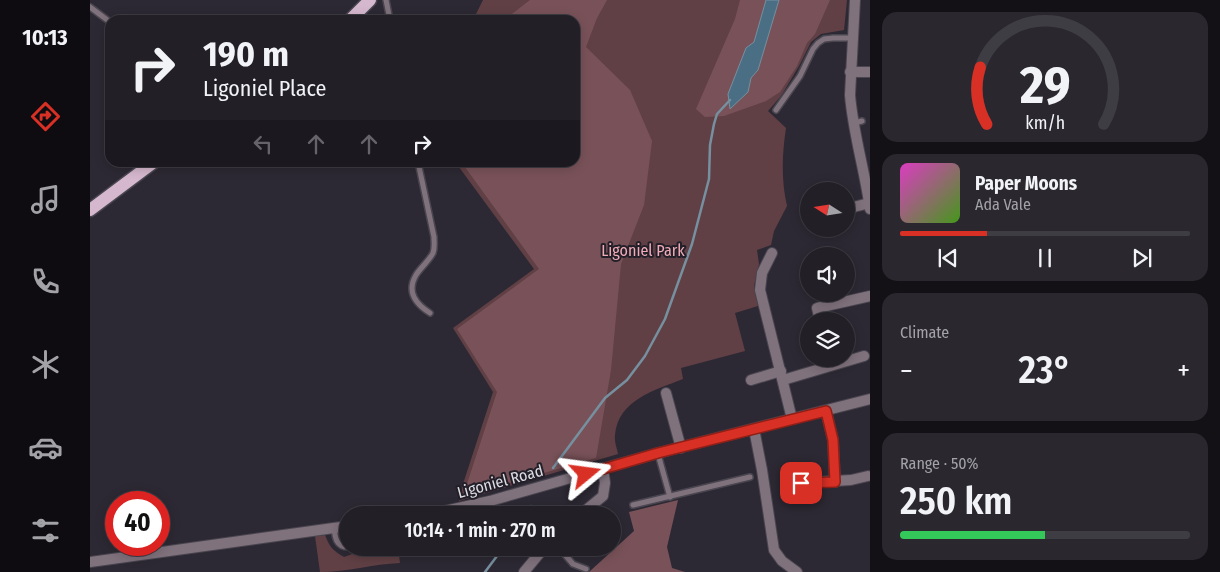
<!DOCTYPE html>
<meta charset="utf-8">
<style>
body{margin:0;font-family:"Fira Sans Condensed",sans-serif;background:#2a272f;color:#f1f3f6;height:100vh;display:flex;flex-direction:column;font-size:19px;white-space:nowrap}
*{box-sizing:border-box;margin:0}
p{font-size:16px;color:#a2a2a7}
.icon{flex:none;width:28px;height:28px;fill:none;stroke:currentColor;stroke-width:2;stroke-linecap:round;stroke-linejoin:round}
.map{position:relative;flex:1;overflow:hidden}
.sheet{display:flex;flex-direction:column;gap:12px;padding:12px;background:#131115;width:350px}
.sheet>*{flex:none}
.banner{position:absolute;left:15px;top:15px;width:475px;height:152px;border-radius:15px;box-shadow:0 2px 12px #0003,0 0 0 1px #3f3d44;background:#221f27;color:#f1f3f6;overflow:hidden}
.needle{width:32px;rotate:282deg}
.buttons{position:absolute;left:710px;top:182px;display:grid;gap:10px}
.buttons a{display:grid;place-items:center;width:55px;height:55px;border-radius:50%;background:#221f27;box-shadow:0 2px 12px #0003,0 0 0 1px #3f3d44;font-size:25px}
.speed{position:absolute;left:15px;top:491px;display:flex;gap:10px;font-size:25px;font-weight:700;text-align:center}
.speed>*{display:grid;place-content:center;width:65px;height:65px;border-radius:50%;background:#221f27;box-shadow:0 2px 12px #0003,0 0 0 1px #3f3d44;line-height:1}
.speed .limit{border:8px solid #d22;background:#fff;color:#111}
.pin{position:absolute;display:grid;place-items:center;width:42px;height:42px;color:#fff;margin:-21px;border-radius:10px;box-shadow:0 2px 8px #0006}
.me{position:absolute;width:55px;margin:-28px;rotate:74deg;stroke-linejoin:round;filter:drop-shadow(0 0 4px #0008)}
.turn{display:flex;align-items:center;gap:18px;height:105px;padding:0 15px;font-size:22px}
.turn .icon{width:65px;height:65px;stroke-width:2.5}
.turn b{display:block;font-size:35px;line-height:42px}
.lanes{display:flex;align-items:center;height:48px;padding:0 15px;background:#0003;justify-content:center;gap:25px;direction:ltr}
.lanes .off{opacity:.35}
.big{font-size:38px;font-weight:600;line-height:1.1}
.sheet .widget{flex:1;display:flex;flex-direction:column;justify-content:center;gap:8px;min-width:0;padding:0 18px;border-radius:15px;background:#2a272f}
.sheet .dial{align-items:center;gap:0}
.dial svg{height:130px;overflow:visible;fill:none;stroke:#3f3d44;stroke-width:7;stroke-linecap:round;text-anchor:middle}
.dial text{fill:#f1f3f6;stroke:none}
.song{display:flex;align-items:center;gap:15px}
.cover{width:60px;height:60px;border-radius:8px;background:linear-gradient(135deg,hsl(310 70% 55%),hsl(100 70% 35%))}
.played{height:5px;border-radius:2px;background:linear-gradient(90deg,#d93025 30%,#3f3d44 30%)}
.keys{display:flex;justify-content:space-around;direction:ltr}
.heat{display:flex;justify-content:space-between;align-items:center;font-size:28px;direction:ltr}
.charge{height:8px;border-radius:4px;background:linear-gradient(90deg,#34c759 50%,#3f3d44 0)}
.trip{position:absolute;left:249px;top:506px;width:282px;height:50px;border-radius:25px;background:#221f27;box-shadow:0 2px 12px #0003,0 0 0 1px #3f3d44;font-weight:600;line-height:50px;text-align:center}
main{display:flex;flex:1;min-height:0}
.tabs{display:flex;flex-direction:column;width:90px;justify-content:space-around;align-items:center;background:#0e0c10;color:#a2a2a7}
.tabs .icon{width:35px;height:35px}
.tabs .active{color:#d93025}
.tabs b{font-size:22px;color:#f1f3f6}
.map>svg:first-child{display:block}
.green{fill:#604045}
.forest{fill:#795259}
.water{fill:#4a6f84;stroke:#7690a0}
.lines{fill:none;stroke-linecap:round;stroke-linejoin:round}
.stream{stroke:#7690a0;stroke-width:2.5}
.service-casing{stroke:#494650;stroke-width:8}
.minor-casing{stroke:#494650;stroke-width:12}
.tertiary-casing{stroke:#494650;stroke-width:12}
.primary-casing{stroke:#494650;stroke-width:15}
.service{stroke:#80727d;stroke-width:5}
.minor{stroke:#80727d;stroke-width:10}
.tertiary{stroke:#80727d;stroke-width:10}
.primary{stroke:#d6b8ce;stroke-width:12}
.route-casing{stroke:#8d1f18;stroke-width:12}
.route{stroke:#d93025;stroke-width:9}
.labels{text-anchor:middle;stroke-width:4;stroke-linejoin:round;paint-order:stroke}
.park-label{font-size:16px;fill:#f1abb6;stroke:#23202a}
.street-label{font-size:16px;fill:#dedce3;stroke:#23202a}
</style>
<main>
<nav class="tabs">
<b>10:13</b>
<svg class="icon active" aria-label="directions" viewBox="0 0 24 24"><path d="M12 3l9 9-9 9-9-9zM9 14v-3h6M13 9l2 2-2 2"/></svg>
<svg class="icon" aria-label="music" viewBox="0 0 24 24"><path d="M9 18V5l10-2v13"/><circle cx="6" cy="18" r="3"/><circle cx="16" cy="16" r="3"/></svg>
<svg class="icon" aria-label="phone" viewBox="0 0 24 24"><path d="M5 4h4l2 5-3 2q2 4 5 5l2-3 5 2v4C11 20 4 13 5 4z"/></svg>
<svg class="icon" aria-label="climate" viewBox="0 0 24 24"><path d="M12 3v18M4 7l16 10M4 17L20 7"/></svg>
<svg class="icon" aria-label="car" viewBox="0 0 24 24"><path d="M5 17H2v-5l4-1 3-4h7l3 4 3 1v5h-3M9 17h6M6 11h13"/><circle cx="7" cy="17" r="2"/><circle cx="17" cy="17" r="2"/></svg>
<svg class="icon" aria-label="filters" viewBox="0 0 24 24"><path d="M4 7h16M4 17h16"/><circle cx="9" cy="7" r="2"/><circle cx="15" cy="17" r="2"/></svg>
</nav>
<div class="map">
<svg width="780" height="572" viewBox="0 0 780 572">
<rect width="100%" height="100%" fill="#2d2934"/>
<!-- green -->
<g class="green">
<path d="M393,0H757L754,30L731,34L721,42L709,66L691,96L678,111L696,128C692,154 691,180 697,206L684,231L681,245L667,250L669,264L664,286L668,306L645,313L655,351L591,368L593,379C565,390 528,400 525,435C524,441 527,449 528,454L369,501L373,484L403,392L363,328L444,269L366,163L485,162V20H383Z"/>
<path d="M235,535C239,546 243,551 254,557L265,553L272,548H308L310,563C283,564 257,572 230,572L225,536Z"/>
</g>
<!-- forest -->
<g class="forest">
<path d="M440,0H517L507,18L496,47L540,90L562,141L554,205L531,264L521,370L506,458L373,496L407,392L367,329L449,269L372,163L485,162V20H414Z"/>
<path d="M650,0H676L664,42L656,48L658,92L661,78L668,70L689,0H740L725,34L717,43L707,66L690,92L676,101L634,116L615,117L606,109L645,19Z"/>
<path d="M588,500L577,547L582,568L595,572H499L544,531L539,512Z"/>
</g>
<!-- water -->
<path class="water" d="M676,0H689L668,70L661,78L658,92L640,109L638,94L656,48L664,42Z"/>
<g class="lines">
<!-- stream -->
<g class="stream">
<path d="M463,468L515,398L537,380L555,356L575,319L602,244L619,179L620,145L624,124L627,114L640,100"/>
<path d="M433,515L441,506"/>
<path d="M395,572L413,548"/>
</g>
<!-- service casing -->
<g class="service-casing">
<g id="service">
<path d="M296,0L300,20"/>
<path d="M0,7L20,22"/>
<path d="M686,110L710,76L723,49L728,43L734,39L743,38H762"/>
<path d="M764,123L772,121"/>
<path d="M328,162L344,237C344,243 345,248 343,253C339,261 331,267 326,275C316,292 326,304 340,313"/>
<path d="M568,454L580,497"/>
<path d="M543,505L660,477"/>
<path d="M244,528C245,537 246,547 258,547"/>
<path d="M469,548L483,564L496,569"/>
</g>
</g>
<!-- minor casing -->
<g class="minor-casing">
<g id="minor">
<path d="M765,0L760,95C763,133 775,171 780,209"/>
<path d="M760,72H780"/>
<path d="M756,209L779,203"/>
<path d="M682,253L672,273L670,290L702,419"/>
<path d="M730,321L727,308L780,296"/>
<path d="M661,380L691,371"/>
<path d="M693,380L774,356"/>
<path d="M576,393L591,448"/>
<path d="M736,411L743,440L745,482"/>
<path d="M664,429L672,470L684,550L692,561L707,572"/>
<path d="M711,483L761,480L778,476"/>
<path d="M490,515L513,496L515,483L513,468"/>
<path d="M434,572L454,548"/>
</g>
</g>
<!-- tertiary casing -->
<g class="tertiary-casing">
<g id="tertiary">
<path d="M336,515L400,501L568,453L780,399"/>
<path d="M0,562L258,526"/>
</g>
</g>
<!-- primary casing -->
<g class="primary-casing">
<g id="primary">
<path d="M260,20L280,0"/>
<path d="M0,210L64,162"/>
</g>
</g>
<!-- service -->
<use href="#service" class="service"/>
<!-- minor -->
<use href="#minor" class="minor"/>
<!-- tertiary -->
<use href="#tertiary" class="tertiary"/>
<!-- primary -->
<use href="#primary" class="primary"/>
</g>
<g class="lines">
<!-- route casing -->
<g class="route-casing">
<path id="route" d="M496,474L568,453L736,411L743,440L745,482L711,483"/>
</g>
<!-- route -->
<use href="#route" class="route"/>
</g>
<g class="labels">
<!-- park labels -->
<g class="park-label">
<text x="553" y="256">Ligoniel Park</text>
</g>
<!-- street labels -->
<g class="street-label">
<text transform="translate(410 481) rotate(-15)" y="6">Ligoniel Road</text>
</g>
</g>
</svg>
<div class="buttons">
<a><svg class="needle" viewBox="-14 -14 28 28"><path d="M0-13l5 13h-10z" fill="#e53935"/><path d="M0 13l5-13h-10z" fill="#a2a2a7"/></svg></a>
<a><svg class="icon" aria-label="sound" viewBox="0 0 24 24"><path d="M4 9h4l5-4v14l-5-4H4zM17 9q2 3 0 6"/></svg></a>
<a><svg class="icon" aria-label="layers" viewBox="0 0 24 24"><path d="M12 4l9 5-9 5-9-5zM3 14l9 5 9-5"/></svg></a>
</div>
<div class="speed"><div class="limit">40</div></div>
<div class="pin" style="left:711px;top:483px;background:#d93025"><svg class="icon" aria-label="arrive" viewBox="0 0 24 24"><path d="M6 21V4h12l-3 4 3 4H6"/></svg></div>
<svg class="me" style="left:496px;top:474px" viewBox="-20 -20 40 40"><path d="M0-17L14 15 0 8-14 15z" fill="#d93025" stroke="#fff" stroke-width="4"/></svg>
<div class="trip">10:14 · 1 min · 270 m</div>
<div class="banner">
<div class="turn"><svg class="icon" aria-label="right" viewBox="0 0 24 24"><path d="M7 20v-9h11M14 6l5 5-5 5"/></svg><div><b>190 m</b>Ligoniel Place</div></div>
<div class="lanes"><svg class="icon off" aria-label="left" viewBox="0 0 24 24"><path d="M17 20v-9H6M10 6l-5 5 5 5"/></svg><svg class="icon off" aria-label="ahead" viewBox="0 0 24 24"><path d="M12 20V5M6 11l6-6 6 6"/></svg><svg class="icon off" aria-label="ahead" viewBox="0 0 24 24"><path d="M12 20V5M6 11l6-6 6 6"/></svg><svg class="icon" aria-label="right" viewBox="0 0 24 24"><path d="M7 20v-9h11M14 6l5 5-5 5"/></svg></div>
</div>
</div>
<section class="sheet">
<div class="widget dial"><svg viewBox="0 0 100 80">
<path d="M14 69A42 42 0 1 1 86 69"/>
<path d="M14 69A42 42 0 0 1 10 34" stroke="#d93025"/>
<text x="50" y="56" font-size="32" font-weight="700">29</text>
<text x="50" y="72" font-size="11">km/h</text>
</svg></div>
<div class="widget">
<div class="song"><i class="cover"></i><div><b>Paper Moons</b><p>Ada Vale</p></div></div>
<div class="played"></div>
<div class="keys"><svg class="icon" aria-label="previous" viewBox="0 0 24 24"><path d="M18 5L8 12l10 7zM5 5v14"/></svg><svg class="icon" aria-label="pause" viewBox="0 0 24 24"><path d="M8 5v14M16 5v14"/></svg><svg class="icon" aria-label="next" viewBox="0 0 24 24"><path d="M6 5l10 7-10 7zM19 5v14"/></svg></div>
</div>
<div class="widget"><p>Climate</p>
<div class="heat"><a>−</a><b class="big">23°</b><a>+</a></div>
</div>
<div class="widget"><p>Range · 50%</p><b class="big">250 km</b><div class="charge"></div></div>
</section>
</main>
